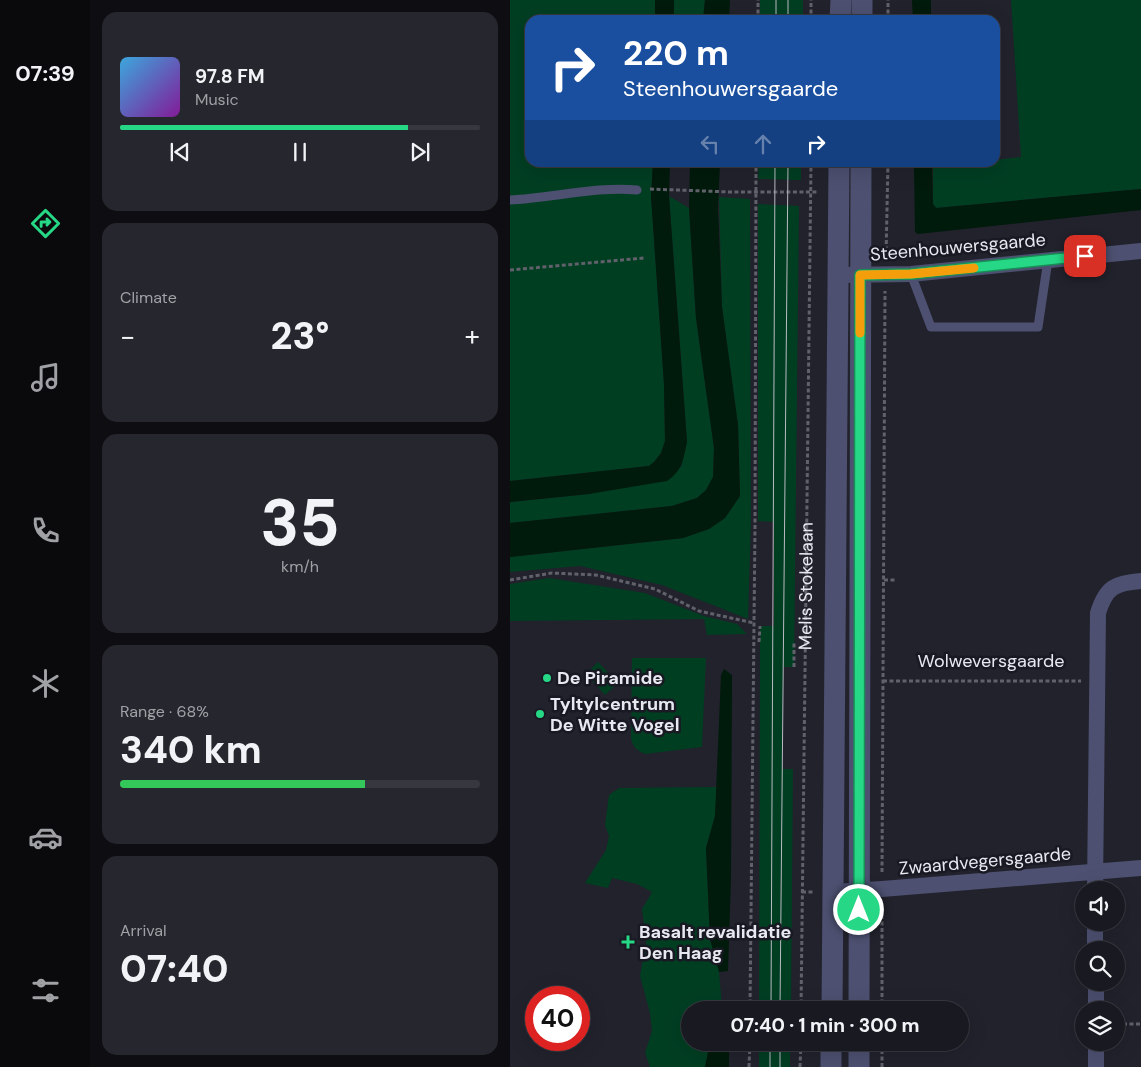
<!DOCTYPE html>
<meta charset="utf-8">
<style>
body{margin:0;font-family:"DM Sans",sans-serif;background:#26272e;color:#f1f3f6;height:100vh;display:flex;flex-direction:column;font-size:19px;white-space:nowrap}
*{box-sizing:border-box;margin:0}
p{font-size:16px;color:#9fa1a5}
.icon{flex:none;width:28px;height:28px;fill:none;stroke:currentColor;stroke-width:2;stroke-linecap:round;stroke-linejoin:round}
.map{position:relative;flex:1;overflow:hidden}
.sheet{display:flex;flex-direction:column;gap:12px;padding:12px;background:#0e0e12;width:420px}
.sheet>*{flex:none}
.hud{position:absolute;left:15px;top:15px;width:475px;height:152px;border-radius:15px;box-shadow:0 5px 20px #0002,0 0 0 1px #37383f;background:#1a4fa0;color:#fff;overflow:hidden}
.tools{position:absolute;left:565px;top:881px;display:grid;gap:10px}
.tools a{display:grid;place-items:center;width:50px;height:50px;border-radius:50%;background:#191a21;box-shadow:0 5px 20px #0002,0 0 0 1px #37383f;font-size:25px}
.speed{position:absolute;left:15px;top:986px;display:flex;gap:10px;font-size:25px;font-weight:700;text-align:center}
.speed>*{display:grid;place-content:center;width:65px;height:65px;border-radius:50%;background:#191a21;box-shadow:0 5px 20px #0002,0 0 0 1px #37383f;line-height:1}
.speed .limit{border:8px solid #d22;background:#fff;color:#111}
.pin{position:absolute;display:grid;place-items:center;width:42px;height:42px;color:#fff;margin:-21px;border-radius:10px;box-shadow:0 2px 8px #0006}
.me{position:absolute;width:55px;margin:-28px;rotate:0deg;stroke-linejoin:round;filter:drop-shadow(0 0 4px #0008)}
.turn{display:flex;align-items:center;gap:18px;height:105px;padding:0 15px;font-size:22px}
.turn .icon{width:65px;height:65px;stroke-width:2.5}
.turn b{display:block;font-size:35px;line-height:42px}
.lanes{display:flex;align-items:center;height:48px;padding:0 15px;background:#0003;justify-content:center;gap:25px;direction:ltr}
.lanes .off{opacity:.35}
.big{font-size:38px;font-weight:800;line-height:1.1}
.sheet .card{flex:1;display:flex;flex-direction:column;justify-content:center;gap:8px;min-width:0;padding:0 18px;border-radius:15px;background:#26272e}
.sheet .dial{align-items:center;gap:0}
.dial b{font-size:65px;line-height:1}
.song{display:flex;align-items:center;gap:15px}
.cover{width:60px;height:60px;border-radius:8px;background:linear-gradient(135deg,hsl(200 70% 55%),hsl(290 70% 35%))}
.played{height:5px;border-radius:2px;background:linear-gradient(90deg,#26d886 80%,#37383f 80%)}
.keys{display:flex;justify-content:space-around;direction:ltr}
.heat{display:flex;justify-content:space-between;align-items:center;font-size:28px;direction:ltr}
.charge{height:8px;border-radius:4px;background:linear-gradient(90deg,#34c759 68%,#37383f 0)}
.trip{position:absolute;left:171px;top:1001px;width:288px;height:50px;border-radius:25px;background:#191a21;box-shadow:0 5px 20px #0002,0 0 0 1px #37383f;font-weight:800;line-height:50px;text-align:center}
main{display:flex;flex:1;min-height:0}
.menu{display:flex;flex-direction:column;width:90px;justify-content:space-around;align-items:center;background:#0a0a0d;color:#9fa1a5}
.menu .icon{width:35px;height:35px}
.menu .selected{color:#26d886}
.menu b{font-size:22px;color:#f1f3f6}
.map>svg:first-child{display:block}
.green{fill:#003e22}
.water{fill:#001a0b}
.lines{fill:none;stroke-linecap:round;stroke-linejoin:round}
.path{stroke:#60616a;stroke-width:3;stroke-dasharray:4 2.5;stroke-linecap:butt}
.service{stroke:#4d5070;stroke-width:9}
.minor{stroke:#4d5070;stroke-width:16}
.tertiary{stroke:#4d5070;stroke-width:21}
.tram{stroke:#babbc3;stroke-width:1}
.route-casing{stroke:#198c57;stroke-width:12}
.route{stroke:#26d886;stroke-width:9}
.slow{stroke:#f59e0b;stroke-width:9}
.poi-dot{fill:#26d886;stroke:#181922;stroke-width:2}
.labels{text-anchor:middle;stroke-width:5;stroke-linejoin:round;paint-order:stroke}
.street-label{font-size:18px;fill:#e8e9f0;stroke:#181922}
.poi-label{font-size:18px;font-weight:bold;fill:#e8e9f0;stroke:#181922;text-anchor:start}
</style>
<main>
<nav class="menu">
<b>07:39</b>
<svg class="icon selected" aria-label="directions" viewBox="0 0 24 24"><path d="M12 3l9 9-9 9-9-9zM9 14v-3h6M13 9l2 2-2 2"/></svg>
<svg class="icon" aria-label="music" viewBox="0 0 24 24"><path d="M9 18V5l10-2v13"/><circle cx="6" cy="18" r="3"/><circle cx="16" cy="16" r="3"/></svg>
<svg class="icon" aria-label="phone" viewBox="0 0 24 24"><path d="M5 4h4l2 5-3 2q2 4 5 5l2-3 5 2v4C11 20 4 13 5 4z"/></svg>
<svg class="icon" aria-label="climate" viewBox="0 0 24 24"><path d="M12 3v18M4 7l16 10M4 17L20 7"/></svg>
<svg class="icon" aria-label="car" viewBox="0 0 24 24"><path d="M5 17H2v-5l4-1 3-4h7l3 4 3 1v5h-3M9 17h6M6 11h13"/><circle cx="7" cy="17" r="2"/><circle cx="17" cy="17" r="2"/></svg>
<svg class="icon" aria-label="filters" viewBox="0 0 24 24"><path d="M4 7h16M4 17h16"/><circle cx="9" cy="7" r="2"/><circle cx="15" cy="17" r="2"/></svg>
</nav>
<section class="sheet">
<div class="card">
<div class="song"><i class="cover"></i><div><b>97.8 FM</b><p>Music</p></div></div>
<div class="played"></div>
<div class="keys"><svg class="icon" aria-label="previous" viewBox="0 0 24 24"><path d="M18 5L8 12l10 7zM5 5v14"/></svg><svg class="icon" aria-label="pause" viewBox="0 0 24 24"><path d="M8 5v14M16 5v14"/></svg><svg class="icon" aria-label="next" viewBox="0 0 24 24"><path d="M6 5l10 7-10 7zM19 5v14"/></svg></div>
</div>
<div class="card"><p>Climate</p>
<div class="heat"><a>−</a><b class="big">23°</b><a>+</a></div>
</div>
<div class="card dial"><b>35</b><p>km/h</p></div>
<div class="card"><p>Range · 68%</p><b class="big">340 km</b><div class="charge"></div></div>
<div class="card"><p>Arrival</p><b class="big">07:40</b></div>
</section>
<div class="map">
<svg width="631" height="1067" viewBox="0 0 631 1067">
<rect width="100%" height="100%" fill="#21222c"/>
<!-- green -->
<g class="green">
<path d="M0,0H145V20H20V162L143,163L141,196L154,384L155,441L151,453L144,462L139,466L0,481Z"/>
<path d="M164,0H195L193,20H164Z"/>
<rect x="250" y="0" width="43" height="20"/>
<path d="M501,0H631V189L426,208L423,204V168L466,163L485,162V160L511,157Z"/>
<path d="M249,163H291V180L248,179Z"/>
<path d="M159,196L179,208L186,318L204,448L203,477L196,490L187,498L162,506L0,523V502L79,494L171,467L177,442Z"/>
<path d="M209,197L240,199L241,519L238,619L152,585L70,566L0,572V557L173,538L199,529L215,518L230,496L228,425L212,307Z"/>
<path d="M248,204L289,206L284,667H273L272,769H283L281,1010H249L250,626H264V522L248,521Z"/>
<path d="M39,578L135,593L194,616L227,624L237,634L197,635L194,619L0,621V584Z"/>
<path d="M122,658H196L192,747L135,754C126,750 123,747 121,738Z"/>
<path d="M88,662L108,683L95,695L76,674Z"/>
<path d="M207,787L205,816L196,848L200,939L209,972L212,1007L209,1010H180V1042L200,1043L195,1067H140L135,1053L142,1031L140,1013L130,976L136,942L132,909L142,892L127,884L102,878L98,888L75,883L96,850L99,836L95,825L99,795L109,788Z"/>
<rect x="249" y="1043" width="31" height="24"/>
</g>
<!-- water -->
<g class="water">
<rect x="145" y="0" width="19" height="20"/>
<path d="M195,0H220L219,20H193Z"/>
<path d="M402,0H421V20H403Z"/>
<path d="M143,163H160L159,196L177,442C173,460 173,470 157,481L79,494L0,502V481L139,466L144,462L151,453L155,441L154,384L141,196Z"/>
<path d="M180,163H210L208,208L212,307L228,425L230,496L215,518L199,529L173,538L0,557V523L162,506L187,498L196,490L203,477L204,448L186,318L179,208Z"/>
<path d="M404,163H422L423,204L426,208L631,189V210L408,234L405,232Z"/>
<path d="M214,669L222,675L221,877L218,971L209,972L200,939L196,848L205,816L211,675Z"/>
<path d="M200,1042L219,1043V1067H195Z"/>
</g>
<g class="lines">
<!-- path -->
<g class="path">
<path d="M248,20V0"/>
<path d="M301,20V0"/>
<path d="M378,20V0"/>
<path d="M140,189L221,192H309"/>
<path d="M376,257L378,162"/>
<path d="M0,270L134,258"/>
<path d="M0,580L42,573L86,575L145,589L189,611L244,623"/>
<path d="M374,580H385"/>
<path d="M249,642L250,626"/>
<path d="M284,667V642"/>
<path d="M373,681H571"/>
<path d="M372,872L375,291"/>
<path d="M292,892H304"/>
<path d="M240,1010L245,527L246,162"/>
<path id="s1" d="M291,1010L301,162"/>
<path d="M372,1010V906"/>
<path d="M613,1024H631"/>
<path d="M239,1067L240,1042"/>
<path d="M290,1067L291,1042"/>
<path d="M372,1067V1042"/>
</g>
<!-- service -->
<g class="service">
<path d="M0,200C42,198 87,186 127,190"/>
<path d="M401,274L421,327H528L538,260"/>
</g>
<!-- minor -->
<g class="minor">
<path d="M328,275L401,274L631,251"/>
<path d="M585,890L588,613C596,587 605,583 631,581"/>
<path d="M323,892L372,889L631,868"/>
<path d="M585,922V950"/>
<path d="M586,982V1010"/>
<path d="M586,1042V1067"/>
</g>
<!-- tertiary -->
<g class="tertiary">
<path d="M330,20L331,0"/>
<path d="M352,20V0"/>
<path d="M322,1010L329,162"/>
<path d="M349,1010L351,162"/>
<path d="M349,1042V1067"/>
<path d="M321,1067V1042"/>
</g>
<!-- tram -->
<g class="tram">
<path d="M266,20V0"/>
<path d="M278,20V0"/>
<path d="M261,1010L265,162"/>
<path d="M270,1010L278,162"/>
<path d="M260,1067V1042"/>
<path d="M270,1067V1042"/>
</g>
</g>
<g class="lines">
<!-- route casing -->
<g class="route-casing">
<path id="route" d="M349,910L350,275L401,274L575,256"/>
</g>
<!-- route -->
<use href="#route" class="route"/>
<!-- slow -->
<path class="slow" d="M350,333V275L401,274L464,268"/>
</g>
<!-- markers -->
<g class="poi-dot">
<circle cx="37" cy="678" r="5"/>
<circle cx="30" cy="714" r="5"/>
<path d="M115.5 934.5h5v5h5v5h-5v5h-5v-5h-5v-5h5z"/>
</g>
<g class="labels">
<!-- street labels -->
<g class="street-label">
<text transform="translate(448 247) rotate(-5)" y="6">Steenhouwersgaarde</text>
<text dy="6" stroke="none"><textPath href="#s1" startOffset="424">Melis Stokelaan</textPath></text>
<text x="481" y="667">Wolweversgaarde</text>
<text transform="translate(475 861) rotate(-5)" y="6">Zwaardvegersgaarde</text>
</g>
<!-- poi labels -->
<g class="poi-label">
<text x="47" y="684">De Piramide</text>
<text x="40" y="710">Tyltylcentrum<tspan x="40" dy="21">De Witte Vogel</tspan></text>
<text x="129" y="938">Basalt revalidatie<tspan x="129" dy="21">Den Haag</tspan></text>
</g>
</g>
</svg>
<div class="tools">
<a><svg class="icon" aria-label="sound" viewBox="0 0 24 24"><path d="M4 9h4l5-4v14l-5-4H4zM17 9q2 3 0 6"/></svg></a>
<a><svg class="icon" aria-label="search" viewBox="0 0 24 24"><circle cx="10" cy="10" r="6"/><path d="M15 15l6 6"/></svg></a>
<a><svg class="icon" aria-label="layers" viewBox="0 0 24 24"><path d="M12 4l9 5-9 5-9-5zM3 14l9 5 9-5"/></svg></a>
</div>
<div class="speed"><div class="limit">40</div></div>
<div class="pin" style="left:575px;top:256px;background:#d93025"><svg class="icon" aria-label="arrive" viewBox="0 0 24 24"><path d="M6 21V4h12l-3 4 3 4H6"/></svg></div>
<svg class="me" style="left:349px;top:910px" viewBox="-20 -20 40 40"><circle r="17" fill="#26d886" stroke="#fff" stroke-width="3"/><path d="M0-11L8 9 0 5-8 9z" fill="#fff"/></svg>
<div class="trip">07:40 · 1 min · 300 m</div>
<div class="hud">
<div class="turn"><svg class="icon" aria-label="right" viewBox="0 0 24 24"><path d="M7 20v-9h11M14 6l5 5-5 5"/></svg><div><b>220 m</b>Steenhouwersgaarde</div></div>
<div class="lanes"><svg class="icon off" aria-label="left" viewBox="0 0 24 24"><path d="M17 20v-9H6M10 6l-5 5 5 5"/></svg><svg class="icon off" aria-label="ahead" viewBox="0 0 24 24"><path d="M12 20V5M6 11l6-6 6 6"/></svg><svg class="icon" aria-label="right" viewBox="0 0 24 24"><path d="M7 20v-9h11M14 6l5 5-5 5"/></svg></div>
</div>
</div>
</main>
